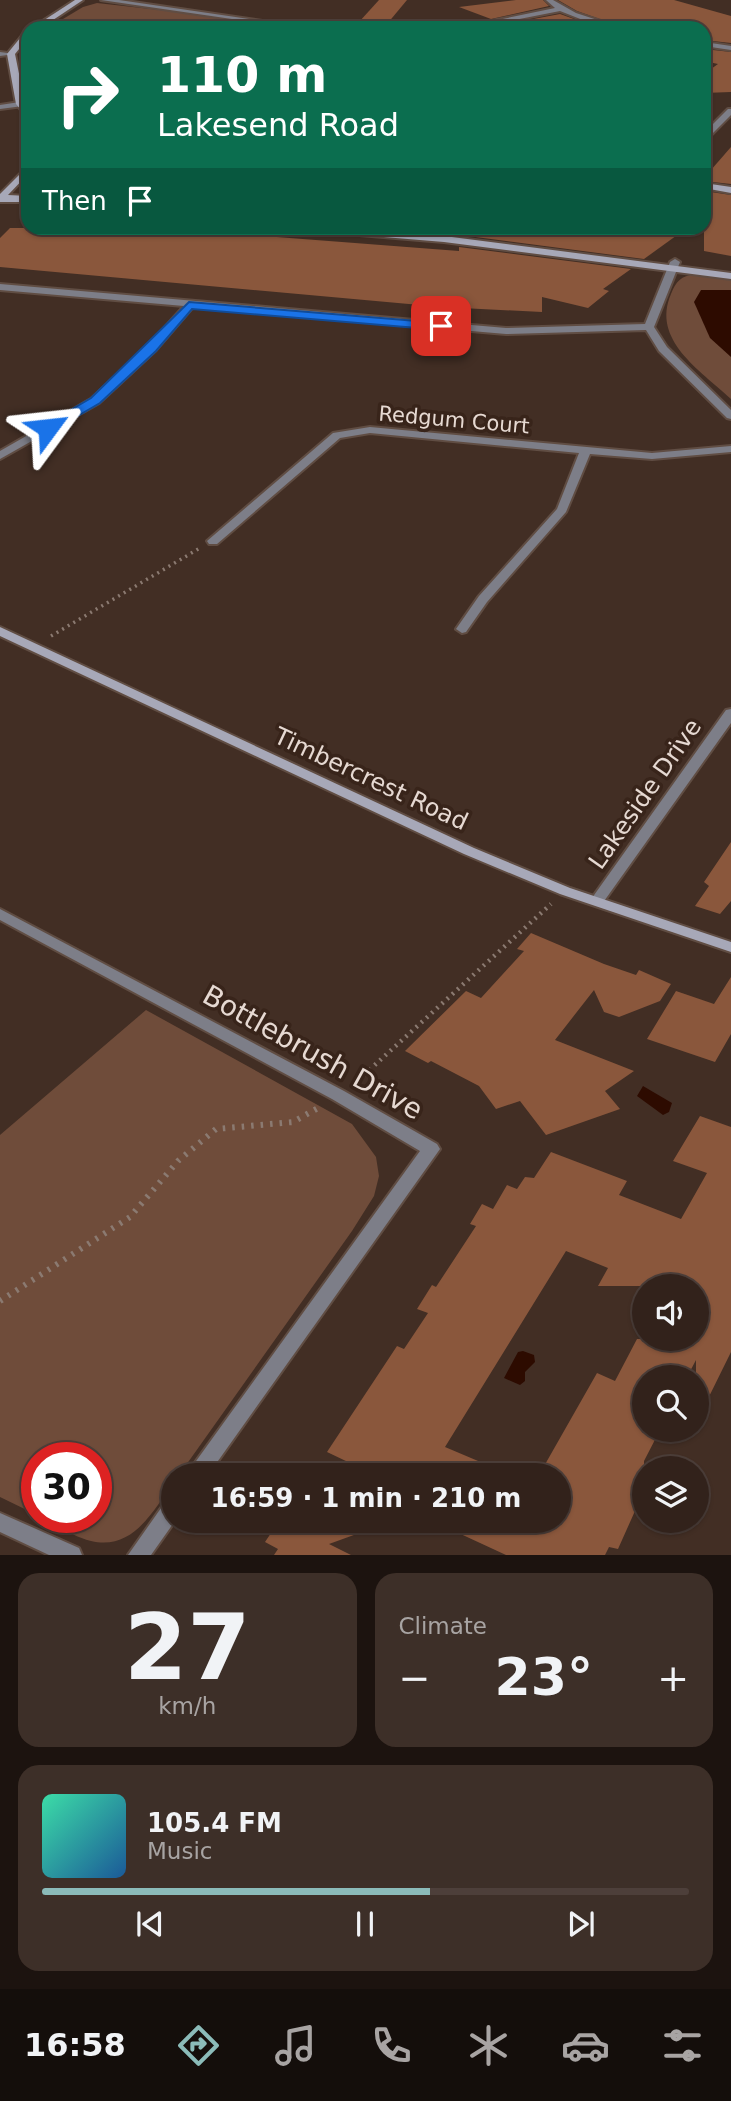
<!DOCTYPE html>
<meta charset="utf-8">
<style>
body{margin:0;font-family:"DejaVu Sans",sans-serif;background:#3d2f28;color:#f1f3f6;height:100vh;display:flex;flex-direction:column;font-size:26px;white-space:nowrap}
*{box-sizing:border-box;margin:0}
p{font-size:23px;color:#a8a4a3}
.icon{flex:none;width:38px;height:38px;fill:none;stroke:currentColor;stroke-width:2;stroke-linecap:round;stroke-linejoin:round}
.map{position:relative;height:1555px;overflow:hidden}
.sheet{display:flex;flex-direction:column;gap:18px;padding:18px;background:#1c130f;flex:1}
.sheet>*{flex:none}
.top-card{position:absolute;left:21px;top:21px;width:690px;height:214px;border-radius:21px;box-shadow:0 2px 5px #0004,0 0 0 2px #4d3f3a;background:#0b6e4f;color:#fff;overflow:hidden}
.buttons{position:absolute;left:632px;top:1274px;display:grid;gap:14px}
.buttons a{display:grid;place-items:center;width:77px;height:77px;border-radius:50%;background:#32221b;box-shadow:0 2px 5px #0004,0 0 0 2px #4d3f3a;font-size:35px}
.speed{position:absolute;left:21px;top:1442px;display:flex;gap:14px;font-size:35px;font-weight:700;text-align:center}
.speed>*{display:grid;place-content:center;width:91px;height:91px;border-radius:50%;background:#32221b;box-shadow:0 2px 5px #0004,0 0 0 2px #4d3f3a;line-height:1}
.speed .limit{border:10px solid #d22;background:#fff;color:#111}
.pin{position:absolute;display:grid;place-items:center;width:60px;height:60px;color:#fff;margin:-30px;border-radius:14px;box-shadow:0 4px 10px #0006}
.me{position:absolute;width:77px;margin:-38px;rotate:60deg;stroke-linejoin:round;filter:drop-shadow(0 0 5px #0008)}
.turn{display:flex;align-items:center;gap:24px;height:147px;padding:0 21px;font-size:32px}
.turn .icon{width:91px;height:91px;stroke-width:2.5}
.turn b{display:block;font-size:49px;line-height:60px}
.then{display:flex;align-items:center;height:66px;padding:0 21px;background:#0003;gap:14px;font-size:26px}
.big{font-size:52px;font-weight:700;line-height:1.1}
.sheet .card{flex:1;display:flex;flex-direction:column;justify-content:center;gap:10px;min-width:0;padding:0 24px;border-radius:21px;background:#3d2f28}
.sheet .dial{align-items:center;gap:0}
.dial b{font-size:91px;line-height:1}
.song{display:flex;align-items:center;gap:21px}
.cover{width:84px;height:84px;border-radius:10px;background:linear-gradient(135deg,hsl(160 70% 55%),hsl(210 70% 35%))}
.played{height:7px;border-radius:4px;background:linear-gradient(90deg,#8bbbb9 60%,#4d3f3a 60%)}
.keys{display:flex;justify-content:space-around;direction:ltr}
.heat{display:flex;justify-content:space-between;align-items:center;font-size:38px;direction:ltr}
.sheet .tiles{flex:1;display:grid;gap:18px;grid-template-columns:1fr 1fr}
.card:last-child{grid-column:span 2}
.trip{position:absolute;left:161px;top:1463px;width:410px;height:70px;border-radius:35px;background:#32221b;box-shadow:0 2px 5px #0004,0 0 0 2px #4d3f3a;font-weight:700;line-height:70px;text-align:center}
.dock{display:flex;height:112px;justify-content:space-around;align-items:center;background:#140e0b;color:#a8a4a3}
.dock .icon{width:49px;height:49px}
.dock .selected{color:#8bbbb9}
.dock b{font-size:32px;color:#f1f3f6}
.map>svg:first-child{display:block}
.green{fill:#6f4c3a}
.water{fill:#2d0b00}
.building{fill:#8a573c}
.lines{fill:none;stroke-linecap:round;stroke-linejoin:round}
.street-casing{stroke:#604d43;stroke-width:4}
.secondary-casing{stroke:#604d43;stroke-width:4}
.path-far2{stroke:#8b7a71;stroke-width:3.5;stroke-dasharray:2 4.5;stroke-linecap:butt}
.path-far1{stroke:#8b7a71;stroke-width:4.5;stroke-dasharray:2 5;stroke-linecap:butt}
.path{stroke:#8b7a71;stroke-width:6;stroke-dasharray:2.5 7;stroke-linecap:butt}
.street{fill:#7d7e88;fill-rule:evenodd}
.secondary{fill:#a7a8b8;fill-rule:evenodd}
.route{fill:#1a73e8;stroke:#114b97;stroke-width:2}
.labels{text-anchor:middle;stroke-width:7;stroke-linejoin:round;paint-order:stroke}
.far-street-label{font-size:21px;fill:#e6d9d2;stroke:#38241a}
.street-label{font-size:24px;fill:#e6d9d2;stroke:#38241a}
.near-street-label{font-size:28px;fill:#e6d9d2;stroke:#38241a}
</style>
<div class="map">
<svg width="731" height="1555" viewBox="0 0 731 1555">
<rect width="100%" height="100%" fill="#422e24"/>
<!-- green -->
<g class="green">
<path d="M97,3L250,20L264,28H48L83,7Z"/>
<path d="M695,274L731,279V399C700,370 651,340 671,294C676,281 681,276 695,274Z"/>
<path d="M146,1010L352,1124L376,1157L379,1176L374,1196L352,1231L179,1475H173V1483C153,1511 133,1551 91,1541C74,1537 57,1525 42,1517H96V1458H37V1515L0,1497V1135Z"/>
</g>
<!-- water -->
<g class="water">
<path d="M701,290H731V357L710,338L694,302Z"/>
<path d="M643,1086L672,1103L669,1112L663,1115L637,1096Z"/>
<path d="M523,1351L534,1355L535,1362L525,1372V1381L520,1385L504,1378L518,1352Z"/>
</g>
<!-- building -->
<g class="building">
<path d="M379,0H407L387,24L359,22Z"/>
<path d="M516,0H543L549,6L491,19L459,7Z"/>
<path d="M558,0H674L731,16V43L704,40V28L640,25L639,28H625L577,11Z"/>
<path d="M560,14L599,28H517L507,24Z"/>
<path d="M704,49L731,52V92L704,93V74L718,64L704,61Z"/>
<path d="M731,147V184L704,181V178Z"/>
<path d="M704,191L731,195V256L704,251Z"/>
<path d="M10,228H161L459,251V247L631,269L603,289L609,291L588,308L542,297V312L442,307L0,267V238Z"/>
<path d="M460,228H628L680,233L644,259L460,235Z"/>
<path d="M731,842V901L720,914L695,906L709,886L704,882Z"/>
<path d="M531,933L604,964L636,975L639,970L671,984L660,1001L619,1017L604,1012L594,990L555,1040L634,1071L605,1091L620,1109L546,1135L520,1101L496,1109L479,1086L431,1061L428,1063L405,1051L466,991L481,998L524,951L517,949Z"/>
<path d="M731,977V1034L715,1062L647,1039L676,991L714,1004Z"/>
<path d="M700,1116L731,1127V1352L696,1423V1360L687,1377H644V1430H660L644,1461V1515L635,1511L618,1549L609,1547L605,1555H506L439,1524L440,1521H465L496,1527L500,1521H558V1475H539L597,1373L615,1381L637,1339H696V1286H598L608,1268L566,1251L445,1447L511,1475H339L348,1462L327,1452L397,1346L404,1349L428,1313L417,1309L432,1285L436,1287L476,1226L470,1224L482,1204L493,1209L507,1185L517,1189L525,1177L534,1178L551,1152L627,1181L619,1195L681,1219L707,1173L673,1161Z"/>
<path d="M279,1521H387V1523L329,1544L351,1555H274L278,1549L265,1542Z"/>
</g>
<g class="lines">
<!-- street casing -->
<g class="street-casing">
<g id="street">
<path d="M101,0H119L290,25L286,27Z"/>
<path d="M546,0H553L576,13L622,28H609L588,22L560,11L474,28H459L555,8Z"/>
<path d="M704,42L731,46V50L704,46Z"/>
<path d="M0,52L15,54L0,56Z"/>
<path d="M20,102L24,104L23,106L0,109V105Z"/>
<path d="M728,109H731V115L707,139H704V133Z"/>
<path d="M675,259L680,262L654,327L667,347L731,410V419L727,418L659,351L646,330L506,334L193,307L156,350L99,403L0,459V451L91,399L148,346L184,306L0,290V284L506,328L645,324L670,262Z"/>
<path d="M370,427L652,453L731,446V452L652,459L590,454L566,512L487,602L466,632L462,633L456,629L479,596L557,509L579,453L370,433L340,438L217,544H209L207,541L333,433Z"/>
<path d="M731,709V723L602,904H592L589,901L592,898L726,710Z"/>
<path d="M0,909L344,1091L437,1144L440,1149L208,1475H186L420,1151L332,1099L0,920Z"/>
<path d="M173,1498V1521H175L151,1555H128L166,1501Z"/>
<path d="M0,1513L79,1548L82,1555H49L0,1532Z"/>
</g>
</g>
<!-- secondary casing -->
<g class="secondary-casing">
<g id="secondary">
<path d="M75,0H83L41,28H32Z"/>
<path d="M25,32H28V38L15,54L28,118L16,104L7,54Z"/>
<path d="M28,166V174L8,195L28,196V202H0V194Z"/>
<path d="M704,183L731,187V193L704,188Z"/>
<path d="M307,228H337L444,236L731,273V279L444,242L311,231Z"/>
<path d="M0,627L474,848L570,888L731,942V952L560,894L464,854L0,636Z"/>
</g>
</g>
<!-- path-far2 -->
<path class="path-far2" d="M51,636L200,548"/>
<!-- path-far1 -->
<path class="path-far1" d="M354,1084L551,904"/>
<!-- path -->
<path class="path" d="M0,1301L130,1217L178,1161L216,1129L293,1122L318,1108"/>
<!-- street -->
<use href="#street" class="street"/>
<!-- secondary -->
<use href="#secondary" class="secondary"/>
</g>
<!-- route -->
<path class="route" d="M189,302L441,323L447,326L441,330L192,309L156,351L100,403L52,431H43V426L91,398Z"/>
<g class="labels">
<!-- far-street labels -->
<g class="far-street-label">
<text transform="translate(454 420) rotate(5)" y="7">Redgum Court</text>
</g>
<!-- street labels -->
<g class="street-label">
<text transform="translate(371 779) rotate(25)" y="8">Timbercrest Road</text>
<text transform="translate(645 794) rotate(-55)" y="8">Lakeside Drive</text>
</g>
<!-- near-street labels -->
<g class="near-street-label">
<text transform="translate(313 1052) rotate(29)" y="10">Bottlebrush Drive</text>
</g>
</g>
</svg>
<div class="buttons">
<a><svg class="icon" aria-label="sound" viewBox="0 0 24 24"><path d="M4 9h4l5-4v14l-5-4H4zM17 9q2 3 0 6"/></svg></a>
<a><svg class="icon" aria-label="search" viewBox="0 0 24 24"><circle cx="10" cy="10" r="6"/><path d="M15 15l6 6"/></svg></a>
<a><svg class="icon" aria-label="layers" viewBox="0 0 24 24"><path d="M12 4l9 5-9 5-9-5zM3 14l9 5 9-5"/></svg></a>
</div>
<div class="speed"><div class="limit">30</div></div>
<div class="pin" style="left:441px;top:326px;background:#d93025"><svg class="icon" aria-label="arrive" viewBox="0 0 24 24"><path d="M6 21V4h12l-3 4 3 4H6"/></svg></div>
<svg class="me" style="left:48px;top:428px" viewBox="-20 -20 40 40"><path d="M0-17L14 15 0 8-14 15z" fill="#1a73e8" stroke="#fff" stroke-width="4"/></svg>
<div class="trip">16:59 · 1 min · 210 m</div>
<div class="top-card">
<div class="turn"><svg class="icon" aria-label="right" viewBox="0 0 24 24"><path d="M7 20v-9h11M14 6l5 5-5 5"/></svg><div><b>110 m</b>Lakesend Road</div></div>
<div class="then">Then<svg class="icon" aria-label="arrive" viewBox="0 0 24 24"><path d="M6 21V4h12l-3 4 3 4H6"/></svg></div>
</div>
</div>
<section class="sheet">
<div class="tiles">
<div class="card dial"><b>27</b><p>km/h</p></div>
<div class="card"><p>Climate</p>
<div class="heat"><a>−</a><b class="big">23°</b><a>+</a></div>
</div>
<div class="card">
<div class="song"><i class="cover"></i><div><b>105.4 FM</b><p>Music</p></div></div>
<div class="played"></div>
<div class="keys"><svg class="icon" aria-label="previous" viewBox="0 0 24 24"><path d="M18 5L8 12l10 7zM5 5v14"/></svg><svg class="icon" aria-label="pause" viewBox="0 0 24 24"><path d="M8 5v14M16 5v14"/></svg><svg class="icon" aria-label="next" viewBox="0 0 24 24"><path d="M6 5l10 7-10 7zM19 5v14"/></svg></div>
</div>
</div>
</section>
<nav class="dock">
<b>16:58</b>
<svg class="icon selected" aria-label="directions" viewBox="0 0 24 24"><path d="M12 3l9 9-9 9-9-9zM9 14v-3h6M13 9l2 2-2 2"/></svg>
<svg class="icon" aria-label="music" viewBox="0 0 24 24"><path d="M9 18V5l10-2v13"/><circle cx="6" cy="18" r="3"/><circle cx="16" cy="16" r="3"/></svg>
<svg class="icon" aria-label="phone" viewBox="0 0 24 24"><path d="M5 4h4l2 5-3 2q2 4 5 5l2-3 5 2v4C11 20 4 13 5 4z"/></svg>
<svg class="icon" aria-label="climate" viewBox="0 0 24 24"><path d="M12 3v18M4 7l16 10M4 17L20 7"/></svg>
<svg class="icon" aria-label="car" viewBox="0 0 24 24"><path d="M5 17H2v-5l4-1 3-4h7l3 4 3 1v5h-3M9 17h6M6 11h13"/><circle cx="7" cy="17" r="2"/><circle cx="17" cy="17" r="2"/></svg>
<svg class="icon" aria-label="filters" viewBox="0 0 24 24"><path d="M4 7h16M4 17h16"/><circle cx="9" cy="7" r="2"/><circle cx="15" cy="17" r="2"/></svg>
</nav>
